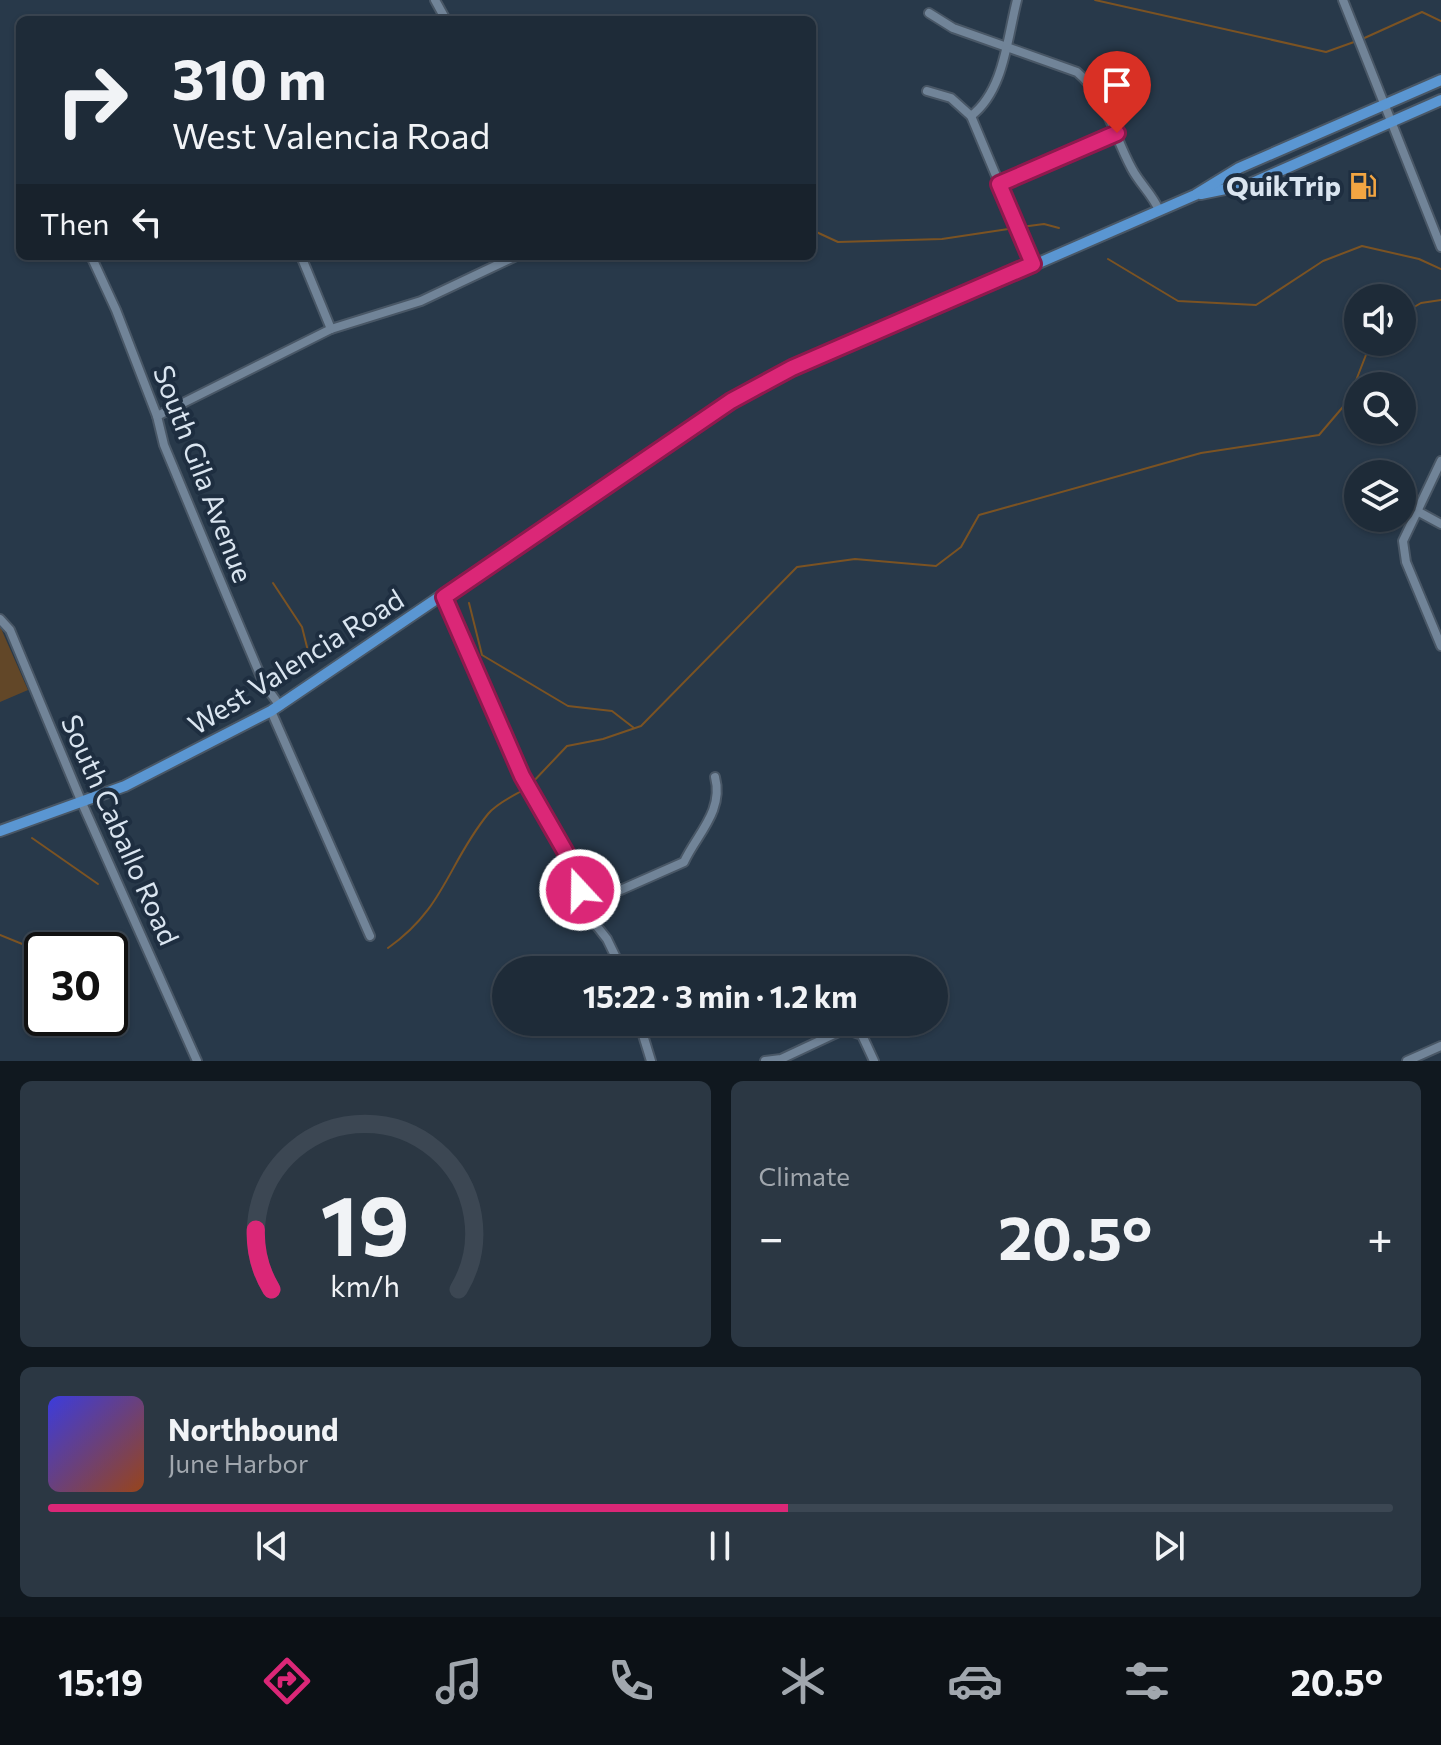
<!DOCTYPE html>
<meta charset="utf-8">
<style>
body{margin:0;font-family:Commissioner,sans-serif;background:#2b3743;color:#f1f3f6;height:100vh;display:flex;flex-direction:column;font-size:30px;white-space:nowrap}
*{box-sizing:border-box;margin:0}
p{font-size:26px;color:#a1a7ae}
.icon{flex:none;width:44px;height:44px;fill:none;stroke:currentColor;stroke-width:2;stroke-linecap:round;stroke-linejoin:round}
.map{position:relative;height:1061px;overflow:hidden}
.sheet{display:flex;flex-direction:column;gap:20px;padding:20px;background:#10181f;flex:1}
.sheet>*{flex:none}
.hud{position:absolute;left:16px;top:16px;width:800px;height:244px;border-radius:12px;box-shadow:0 2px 6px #0004,0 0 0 2px #3c4753;background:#1e2b38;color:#f1f3f6;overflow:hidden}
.controls{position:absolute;left:1344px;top:284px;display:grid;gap:16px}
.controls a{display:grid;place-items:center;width:72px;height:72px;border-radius:50%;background:#1e2b38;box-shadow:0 2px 6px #0004,0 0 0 2px #3c4753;font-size:40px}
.speed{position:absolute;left:24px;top:932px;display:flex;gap:16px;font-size:40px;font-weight:700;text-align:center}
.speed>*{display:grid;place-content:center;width:104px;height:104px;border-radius:50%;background:#1e2b38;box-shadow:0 2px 6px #0004,0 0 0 2px #3c4753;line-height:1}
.speed .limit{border:4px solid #111;border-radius:12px;background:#fff;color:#111}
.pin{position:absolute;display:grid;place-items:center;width:68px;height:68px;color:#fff;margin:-82px -34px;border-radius:50% 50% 50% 0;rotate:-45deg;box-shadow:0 0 8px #0007}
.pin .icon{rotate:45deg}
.me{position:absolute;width:88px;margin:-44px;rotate:339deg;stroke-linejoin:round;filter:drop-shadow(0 0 6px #0008)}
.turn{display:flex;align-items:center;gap:28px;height:168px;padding:0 24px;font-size:36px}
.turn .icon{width:104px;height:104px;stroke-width:2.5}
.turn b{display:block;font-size:56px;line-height:68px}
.then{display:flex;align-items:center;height:76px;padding:0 24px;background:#0003;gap:16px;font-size:30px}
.big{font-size:60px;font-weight:700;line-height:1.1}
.sheet .card{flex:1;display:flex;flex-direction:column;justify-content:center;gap:12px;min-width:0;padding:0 28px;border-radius:12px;background:#2b3743}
.sheet .dial{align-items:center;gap:0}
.dial svg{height:208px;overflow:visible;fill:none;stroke:#3c4753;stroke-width:7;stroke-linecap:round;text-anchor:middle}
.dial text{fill:#f1f3f6;stroke:none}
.song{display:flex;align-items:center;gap:24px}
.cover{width:96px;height:96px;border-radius:12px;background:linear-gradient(135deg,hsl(240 70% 55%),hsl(20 70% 35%))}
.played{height:8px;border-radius:4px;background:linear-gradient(90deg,#db2777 55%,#3c4753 55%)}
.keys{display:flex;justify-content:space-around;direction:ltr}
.heat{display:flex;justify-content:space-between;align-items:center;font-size:44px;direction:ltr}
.sheet .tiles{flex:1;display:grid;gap:20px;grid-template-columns:1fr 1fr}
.card:last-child{grid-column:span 2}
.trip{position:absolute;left:492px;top:956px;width:456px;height:80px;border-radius:40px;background:#1e2b38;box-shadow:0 2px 6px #0004,0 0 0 2px #3c4753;font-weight:700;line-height:80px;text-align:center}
.menu{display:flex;height:128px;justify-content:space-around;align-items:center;background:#0c1116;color:#a1a7ae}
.menu .icon{width:56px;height:56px}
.menu .on{color:#db2777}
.menu b{font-size:36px;color:#f1f3f6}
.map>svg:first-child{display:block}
.green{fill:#624728}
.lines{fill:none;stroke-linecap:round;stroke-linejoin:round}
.stream{stroke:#7b5323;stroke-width:2}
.minor-casing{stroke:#495766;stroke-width:12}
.major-casing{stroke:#495766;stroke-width:14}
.minor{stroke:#718498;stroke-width:8}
.major{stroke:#5a96d2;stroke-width:10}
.route-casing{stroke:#8e194d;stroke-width:20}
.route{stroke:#db2777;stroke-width:14}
.labels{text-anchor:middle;stroke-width:8;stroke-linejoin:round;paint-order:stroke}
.poi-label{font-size:28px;font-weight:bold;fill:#dae5f0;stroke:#1e2e40;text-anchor:end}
.street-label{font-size:28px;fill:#dae5f0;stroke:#1e2e40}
</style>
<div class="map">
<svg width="1441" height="1061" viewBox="0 0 1441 1061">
<rect width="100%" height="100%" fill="#28394a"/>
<!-- green -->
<path class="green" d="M0,626L28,690L0,702Z"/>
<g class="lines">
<!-- stream -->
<g class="stream">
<path d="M1095,0L1326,52L1354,42"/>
<path d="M1360,40L1422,12L1441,21"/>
<path d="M1021,227L1044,224L1059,228"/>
<path d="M812,230L838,242L942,239L1015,228"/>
<path d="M1108,259L1178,301L1256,305L1323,261L1362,246L1419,259L1441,269"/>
<path d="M1402,314L1421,303L1441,300"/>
<path d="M273,583L302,627L311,663"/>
<path d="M469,603L482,655L568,706L612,711L634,728"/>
<path d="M530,785L567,746L603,739L641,726L797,567L855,559L936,566L961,547L979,515L1201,453L1319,435L1348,401L1371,342"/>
<path d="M32,838L98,884"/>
<path d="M0,935L32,948"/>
<path d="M388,948C445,908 448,863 488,814C497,803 513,796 525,789"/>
</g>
<!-- minor casing -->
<g class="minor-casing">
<g id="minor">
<path d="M435,0L446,20"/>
<path d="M1343,0L1441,247"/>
<path d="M929,13L953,28L1077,72C1108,98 1113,135 1132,169C1140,184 1152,194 1159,210"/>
<path d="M927,91L951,98L971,116L1033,264"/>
<path d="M971,116C1004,91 1007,39 1017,0"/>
<path d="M999,184L1117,133"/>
<path d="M91,256L116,310L157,416L164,445L226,594L264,684L280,706"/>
<path d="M301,256L331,329"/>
<path d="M157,416L331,329L421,301L516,256"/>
<path d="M1441,461L1403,541L1406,562L1441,646"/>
<path d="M1417,511L1441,524"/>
<path d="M444,597L522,776L573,865L588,915L607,939L622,970"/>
<path d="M0,619L10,630L82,803L197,1061"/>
<path d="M271,711L370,936"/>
<path d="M588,915L607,896L684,862C697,834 724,811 715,777"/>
<path d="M639,1022L651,1061"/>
<path d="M765,1061L781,1059L845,1029L862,1035L874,1061"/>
<path d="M1407,1061L1441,1046"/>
</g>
</g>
<!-- major casing -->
<g class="major-casing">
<g id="major">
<path d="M1201,194L1250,184L1441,100"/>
<path d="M0,831L125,786L271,711L708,415L765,382L1195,195L1239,168L1441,80"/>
</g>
</g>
<!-- minor -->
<use href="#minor" class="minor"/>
<!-- major -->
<use href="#major" class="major"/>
</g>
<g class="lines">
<!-- route casing -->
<g class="route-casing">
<path id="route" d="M580,890L573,865L522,776L444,597L731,401L792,368L1033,264L999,184L1117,133"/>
</g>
<!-- route -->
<use href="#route" class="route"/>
</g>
<!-- icons -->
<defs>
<g id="fuel-bare" transform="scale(2.16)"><path d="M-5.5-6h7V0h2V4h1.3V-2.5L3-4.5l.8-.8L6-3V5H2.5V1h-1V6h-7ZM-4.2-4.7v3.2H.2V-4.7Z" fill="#f2a542" stroke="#1e2e40" stroke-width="2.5" paint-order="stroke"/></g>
</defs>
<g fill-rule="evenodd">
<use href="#fuel-bare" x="1363" y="186"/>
</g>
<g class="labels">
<!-- poi labels -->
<g class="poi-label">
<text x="1341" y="196">QuikTrip</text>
</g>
<!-- street labels -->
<g class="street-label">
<text transform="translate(203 474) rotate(69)" y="10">South Gila Avenue</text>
<text transform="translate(296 662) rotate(-32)" y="10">West Valencia Road</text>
<text transform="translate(120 830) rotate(66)" y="10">South Caballo Road</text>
</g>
</g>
</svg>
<div class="controls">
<a><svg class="icon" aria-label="sound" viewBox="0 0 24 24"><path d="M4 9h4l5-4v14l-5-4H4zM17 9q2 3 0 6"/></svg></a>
<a><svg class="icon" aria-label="search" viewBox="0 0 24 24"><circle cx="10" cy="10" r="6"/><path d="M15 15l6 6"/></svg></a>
<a><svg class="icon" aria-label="layers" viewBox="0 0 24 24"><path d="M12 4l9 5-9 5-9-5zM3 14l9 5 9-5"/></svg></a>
</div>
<div class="speed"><div class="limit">30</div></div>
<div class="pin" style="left:1117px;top:133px;background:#d93025"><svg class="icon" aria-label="arrive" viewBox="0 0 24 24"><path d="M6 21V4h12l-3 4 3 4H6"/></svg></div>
<svg class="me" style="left:580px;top:890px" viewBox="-20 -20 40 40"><circle r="17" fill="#db2777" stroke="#fff" stroke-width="3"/><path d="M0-11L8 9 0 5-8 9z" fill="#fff"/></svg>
<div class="trip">15:22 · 3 min · 1.2 km</div>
<div class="hud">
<div class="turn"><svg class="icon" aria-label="right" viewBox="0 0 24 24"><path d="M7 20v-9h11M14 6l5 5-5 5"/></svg><div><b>310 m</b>West Valencia Road</div></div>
<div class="then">Then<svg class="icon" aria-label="left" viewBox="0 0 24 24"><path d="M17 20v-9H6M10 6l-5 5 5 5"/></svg></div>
</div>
</div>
<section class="sheet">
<div class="tiles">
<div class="card dial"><svg viewBox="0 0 100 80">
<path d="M14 69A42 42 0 1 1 86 69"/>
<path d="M14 69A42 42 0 0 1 8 46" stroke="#db2777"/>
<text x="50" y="56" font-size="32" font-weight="700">19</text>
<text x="50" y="72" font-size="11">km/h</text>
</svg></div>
<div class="card"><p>Climate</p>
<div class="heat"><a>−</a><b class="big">20.5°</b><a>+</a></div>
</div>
<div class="card">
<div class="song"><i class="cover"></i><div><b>Northbound</b><p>June Harbor</p></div></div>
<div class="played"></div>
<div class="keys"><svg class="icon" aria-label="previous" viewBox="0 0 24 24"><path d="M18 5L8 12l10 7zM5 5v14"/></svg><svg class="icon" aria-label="pause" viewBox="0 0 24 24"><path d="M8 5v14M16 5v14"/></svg><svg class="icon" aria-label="next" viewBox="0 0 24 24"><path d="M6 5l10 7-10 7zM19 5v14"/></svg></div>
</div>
</div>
</section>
<nav class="menu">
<b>15:19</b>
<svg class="icon on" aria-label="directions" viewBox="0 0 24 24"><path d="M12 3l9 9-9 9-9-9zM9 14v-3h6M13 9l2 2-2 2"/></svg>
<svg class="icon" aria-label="music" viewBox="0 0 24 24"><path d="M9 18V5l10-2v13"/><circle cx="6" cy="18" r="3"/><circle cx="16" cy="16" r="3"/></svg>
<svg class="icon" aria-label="phone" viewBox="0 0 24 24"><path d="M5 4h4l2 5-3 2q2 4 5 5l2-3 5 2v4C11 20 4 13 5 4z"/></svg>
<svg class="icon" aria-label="climate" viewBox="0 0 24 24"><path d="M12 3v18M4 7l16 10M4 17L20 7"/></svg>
<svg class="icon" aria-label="car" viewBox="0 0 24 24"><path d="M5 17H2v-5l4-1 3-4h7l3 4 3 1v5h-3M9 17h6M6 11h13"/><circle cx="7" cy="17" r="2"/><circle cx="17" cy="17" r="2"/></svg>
<svg class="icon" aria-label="filters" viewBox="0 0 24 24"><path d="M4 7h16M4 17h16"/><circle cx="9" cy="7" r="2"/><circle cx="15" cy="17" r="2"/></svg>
<b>20.5°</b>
</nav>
